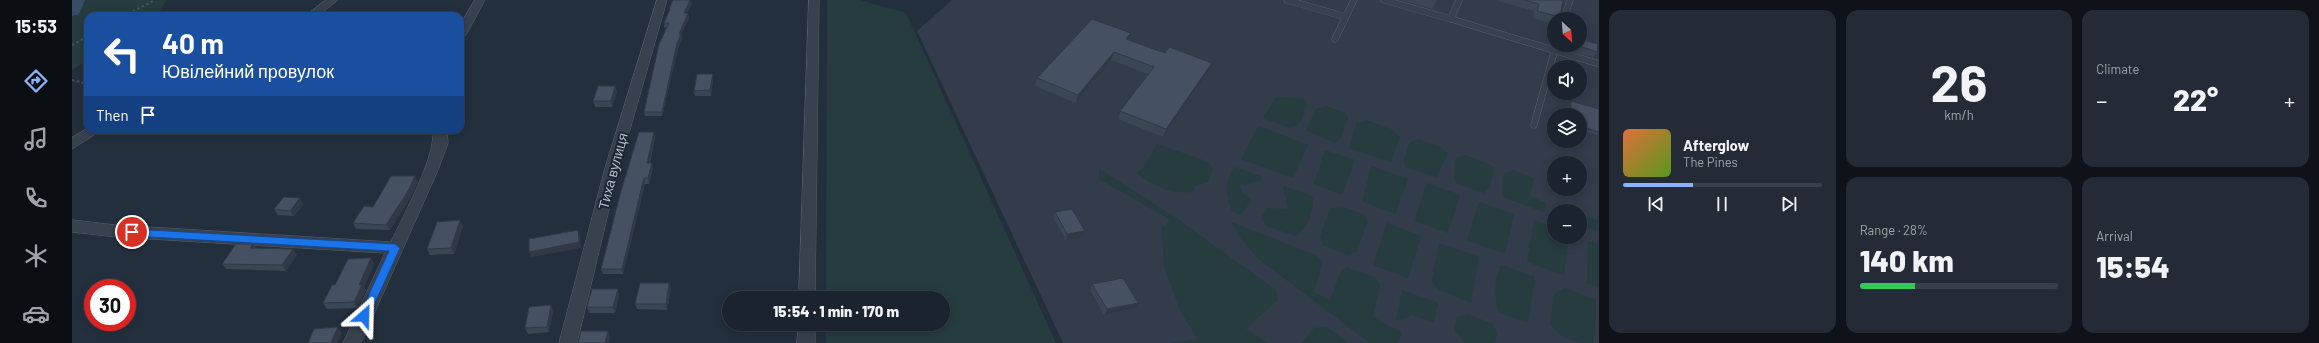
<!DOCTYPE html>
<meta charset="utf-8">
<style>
body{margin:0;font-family:Barlow,sans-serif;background:#242b36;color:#f1f3f6;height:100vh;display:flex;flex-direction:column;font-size:15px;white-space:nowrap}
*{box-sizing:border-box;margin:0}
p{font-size:13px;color:#a0a4aa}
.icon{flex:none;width:22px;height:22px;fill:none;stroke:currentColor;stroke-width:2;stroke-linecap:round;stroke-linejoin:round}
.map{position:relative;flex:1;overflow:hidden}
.details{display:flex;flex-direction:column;gap:10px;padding:10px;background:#0f1319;width:720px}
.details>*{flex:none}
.hud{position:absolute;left:12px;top:12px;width:380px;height:122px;border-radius:12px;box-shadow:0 2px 10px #0003,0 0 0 1px #39404a;background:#1a4fa0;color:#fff;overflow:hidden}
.needle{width:26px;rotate:154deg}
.controls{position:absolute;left:1475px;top:12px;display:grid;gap:8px}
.controls a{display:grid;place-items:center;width:40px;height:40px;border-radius:50%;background:#1b232e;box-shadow:0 2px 10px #0003,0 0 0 1px #39404a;font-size:20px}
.speed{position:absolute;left:12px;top:279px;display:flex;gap:8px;font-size:20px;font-weight:700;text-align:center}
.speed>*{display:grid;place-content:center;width:52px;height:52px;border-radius:50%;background:#1b232e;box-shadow:0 2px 10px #0003,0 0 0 1px #39404a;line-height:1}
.speed .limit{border:6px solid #d22;background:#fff;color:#111}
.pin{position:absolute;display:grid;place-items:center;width:34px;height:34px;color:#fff;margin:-17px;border:2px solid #fff;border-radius:50%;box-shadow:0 1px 4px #0007}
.me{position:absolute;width:44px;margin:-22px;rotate:25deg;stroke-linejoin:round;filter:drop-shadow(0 0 3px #0008)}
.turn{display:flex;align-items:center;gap:14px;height:84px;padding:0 12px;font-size:18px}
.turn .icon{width:52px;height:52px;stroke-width:2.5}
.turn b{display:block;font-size:28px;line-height:34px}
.then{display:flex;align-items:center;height:38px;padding:0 12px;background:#0003;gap:8px;font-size:15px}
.big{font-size:30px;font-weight:800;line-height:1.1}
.details .card{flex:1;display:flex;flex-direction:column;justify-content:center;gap:6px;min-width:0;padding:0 14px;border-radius:12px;background:#242b36}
.details .dial{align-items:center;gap:0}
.dial b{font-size:52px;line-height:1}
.song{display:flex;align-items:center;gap:12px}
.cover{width:48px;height:48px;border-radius:6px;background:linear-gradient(135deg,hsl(20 70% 55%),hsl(90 70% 35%))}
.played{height:4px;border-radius:2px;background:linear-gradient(90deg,#8ab4f8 35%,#39404a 35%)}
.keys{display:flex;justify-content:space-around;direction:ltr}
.heat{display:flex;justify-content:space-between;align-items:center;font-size:22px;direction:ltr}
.charge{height:6px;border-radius:3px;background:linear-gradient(90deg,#34c759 28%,#39404a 0)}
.details .tiles{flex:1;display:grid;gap:10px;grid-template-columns:repeat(3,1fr)}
.card:first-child{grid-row:span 2}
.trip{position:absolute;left:650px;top:291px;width:228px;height:40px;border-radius:20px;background:#1b232e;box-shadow:0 2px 10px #0003,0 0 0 1px #39404a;font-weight:800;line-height:40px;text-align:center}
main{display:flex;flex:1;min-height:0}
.dock{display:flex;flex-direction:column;width:72px;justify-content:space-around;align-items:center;background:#0b0e12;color:#a0a4aa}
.dock .icon{width:28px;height:28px}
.dock .current{color:#8ab4f8}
.dock b{font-size:18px;color:#f1f3f6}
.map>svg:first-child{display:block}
.airport{fill:#323c4b;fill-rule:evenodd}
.green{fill:#263c3f}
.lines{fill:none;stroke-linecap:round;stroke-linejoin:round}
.river{fill:#394c67;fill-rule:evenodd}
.service-casing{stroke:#565f6c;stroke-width:7}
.minor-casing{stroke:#565f6c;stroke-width:1}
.path{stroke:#44595c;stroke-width:2;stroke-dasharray:2.5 2.5;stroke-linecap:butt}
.service{stroke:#38414e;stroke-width:6}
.minor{fill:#38414e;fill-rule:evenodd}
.wall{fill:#3b4654}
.shaded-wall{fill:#303945}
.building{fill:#455162;stroke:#303945}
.route{fill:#1a73e8;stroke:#114b97}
.labels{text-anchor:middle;stroke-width:4;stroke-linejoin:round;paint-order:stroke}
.street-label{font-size:14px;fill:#b4bcc9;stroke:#1d2633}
</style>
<main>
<nav class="dock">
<b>15:53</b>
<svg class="icon current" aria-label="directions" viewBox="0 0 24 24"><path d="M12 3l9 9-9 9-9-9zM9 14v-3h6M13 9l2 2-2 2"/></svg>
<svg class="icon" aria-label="music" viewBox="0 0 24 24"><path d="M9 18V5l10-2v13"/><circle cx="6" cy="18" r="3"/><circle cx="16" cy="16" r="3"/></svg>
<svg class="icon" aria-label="phone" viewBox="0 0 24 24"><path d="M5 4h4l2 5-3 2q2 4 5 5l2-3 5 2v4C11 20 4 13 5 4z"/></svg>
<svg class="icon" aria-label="climate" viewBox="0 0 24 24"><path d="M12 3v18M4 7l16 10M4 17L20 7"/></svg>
<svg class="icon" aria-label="car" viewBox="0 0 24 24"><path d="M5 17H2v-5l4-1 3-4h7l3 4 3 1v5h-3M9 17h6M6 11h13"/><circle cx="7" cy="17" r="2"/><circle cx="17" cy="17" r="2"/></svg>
</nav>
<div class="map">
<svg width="1527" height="343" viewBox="0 0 1527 343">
<rect width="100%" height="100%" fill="#242f3e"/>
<!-- airport -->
<path class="airport" d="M880,0H1527V343H991L845,31ZM1482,19H1508V45H1482ZM1482,67H1508V93H1482ZM1482,115H1508V141H1482ZM1482,163H1508V189H1482ZM1482,211H1508V237H1482Z"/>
<!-- green -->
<g class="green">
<path d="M0,0H95L84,16H16V60L0,70Z"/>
<path d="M755,0H788L834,13L984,343H754V324H871V298H754Z"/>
<path d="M1204,97L1232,99L1235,105L1226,126L1218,128L1191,118Z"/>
<path d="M1254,106L1274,113L1276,118L1268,139L1263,143L1234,130L1244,109Z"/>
<path d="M1294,120L1321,130L1328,137L1319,162L1277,148L1285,123Z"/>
<path d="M1186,126L1236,145L1221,178L1169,159Z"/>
<path d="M1347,139L1370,148L1375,154L1365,177L1333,167L1332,159L1338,142Z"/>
<path d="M1085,144L1136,162L1141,170L1136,182L1123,186L1120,192C1095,194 1084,186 1064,173L1072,167Z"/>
<path d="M1253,150L1283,160L1270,195L1242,184Z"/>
<path d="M1393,155L1419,165L1422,169L1418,187L1412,193L1384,183L1382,178L1384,158Z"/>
<path d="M1300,166L1336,179L1323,214L1290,201Z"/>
<path d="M1162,167L1191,177L1188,181L1168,185L1171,193L1180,200L1169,215L1160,211C1153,191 1152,186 1162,167Z"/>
<path d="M1027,169L1100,215L1204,290L1206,299L1174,329L1196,343H1100L1126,339L1109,312L1092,267L1090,227L1099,220L1027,179Z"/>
<path d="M1441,170L1462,178L1458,196L1474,203L1472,212L1433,198L1430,194L1432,174Z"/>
<path d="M1354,183L1388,195L1376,233L1343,221Z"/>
<path d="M1211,186L1240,196C1244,208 1234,230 1224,236L1194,226L1189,218L1195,208L1216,209Z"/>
<path d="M1407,202L1442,214L1433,254L1395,240Z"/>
<path d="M1269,206L1293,215L1295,223L1285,251L1275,255L1251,245L1248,237L1258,209Z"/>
<path d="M1508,214L1527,221V231L1508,225Z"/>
<path d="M1462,220L1482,227V237H1496L1492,275L1455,262Z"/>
<path d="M1159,222L1243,255L1251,261L1242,292L1258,301L1268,273L1274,267L1303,277L1308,284L1301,317L1330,333L1325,343H1298L1185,258L1167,236Z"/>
<path d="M1315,223L1349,236L1336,278L1301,265Z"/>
<path d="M1516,241L1527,244V287L1515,283Z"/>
<path d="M1367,243L1407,257L1399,303L1365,289L1360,281Z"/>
<path d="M1430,265L1463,277L1456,323L1428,313C1422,300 1421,277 1430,265Z"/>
<path d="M1493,288L1524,300L1522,343C1502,343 1490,340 1478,324L1482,294Z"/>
<path d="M1330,290L1366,303L1362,322L1340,315L1324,321Z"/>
<path d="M1395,314L1421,324L1425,333L1423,343H1393L1382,330L1385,317Z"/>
<path d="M1255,327L1276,343H1230L1242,328Z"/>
</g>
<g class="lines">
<!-- river -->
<path class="river" d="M0,0H13L7,14L0,16Z"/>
<!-- service casing -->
<g class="service-casing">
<g id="service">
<path d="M1215,0L1274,17"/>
<path d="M1312,0L1379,19"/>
<path d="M1387,0L1379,19L1527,64"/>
<path d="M1492,19L1498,0"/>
<path d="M1263,39L1282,0"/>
<path d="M1462,125L1484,45"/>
</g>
</g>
<!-- minor casing -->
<g class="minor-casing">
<g id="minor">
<path d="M254,0H266L246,16H233Z"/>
<path d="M403,0H413L394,35L388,38V25Z"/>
<path d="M585,0H595L547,168L505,343H487L533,168Z"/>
<path d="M737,0H747L743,298H727Z"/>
<path d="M16,128V130H30L0,149V138Z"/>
<path d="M361,130H375L376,143L366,170L289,343H271L313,253L44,237L0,232V220L44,225L319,242C332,213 363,160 361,130Z"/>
<path d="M727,324H743V343H725Z"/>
</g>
</g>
<!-- path -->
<g class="path">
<path d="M52,16L83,0"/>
<path d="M0,45L16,36"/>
<path d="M0,80L16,84"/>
</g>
<!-- service -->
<use href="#service" class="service"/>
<!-- minor -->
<use href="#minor" class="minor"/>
</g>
<!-- wall -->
<g class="wall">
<path d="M1328,0H1365L1360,9Z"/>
<path d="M1427,0H1491L1488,17L1487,19H1482V24L1461,18L1462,11L1426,1Z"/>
<path d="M620,3L615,13H616L617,18L609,34L610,39L606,48L590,116H573L572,112L595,28L592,27V23L597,12V9Z"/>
<path d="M1057,40L1093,53L1140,63L1137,71L1091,137L1046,119L1048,111L1076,74L1039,60L1004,103L963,86L965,78Z"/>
<path d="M1503,45H1508L1525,52L1521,57L1502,52Z"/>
<path d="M641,80L639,96H623L622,91Z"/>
<path d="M543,86L545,92L540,107H523L521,101Z"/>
<path d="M1499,101L1527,109V136L1508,130V115H1496L1497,104Z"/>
<path d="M582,132L583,138L578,163H580L581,168L577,184H573L551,274H531L529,269Z"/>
<path d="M346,182L339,196L318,230L284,229L281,223L301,207Z"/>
<path d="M232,204L222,216L206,215L202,209Z"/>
<path d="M983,212L1013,231L1011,237L994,240L981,218Z"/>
<path d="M388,220L391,226L382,254L358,255L355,249Z"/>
<path d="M181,244L184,248L225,255L214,271L155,269L150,264Z"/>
<path d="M302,264L292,287L294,290L286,308L255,309L251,303L263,285Z"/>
<path d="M597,283L599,289L595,310L565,309L563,304Z"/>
<path d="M1020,284L1064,308L1032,315L1018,290Z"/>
<path d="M547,295L543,313H517L515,307Z"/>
<path d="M481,311L477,332L456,334L453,328Z"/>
</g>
<!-- shaded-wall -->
<g class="shaded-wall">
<path d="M618,0H619L620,3L613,17L612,13Z"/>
<path d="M616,13L617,18L609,34L610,39L606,48L590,116V112L607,34Z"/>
<path d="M1059,33L1056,41L1054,39Z"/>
<path d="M1042,52L1039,60L1004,103L1006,95Z"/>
<path d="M1140,63L1137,71L1091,137L1094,129Z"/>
<path d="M641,74V80L639,96L638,90Z"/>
<path d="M543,86L545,92L540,107L539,101Z"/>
<path d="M582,132L583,138L576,168L575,163Z"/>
<path d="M580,163L581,168L577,184L576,178Z"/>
<path d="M343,176L346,182L339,196L318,230L314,225Z"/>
<path d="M572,178L573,184L551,274L550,269Z"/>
<path d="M228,198L232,204L222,216L218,211Z"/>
<path d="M388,220L391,226L382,254L379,248Z"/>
<path d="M506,230L508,236L509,248L459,257L457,252Z"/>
<path d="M1013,231L1011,237L994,240L995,234Z"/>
<path d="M181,244L185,250L178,248Z"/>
<path d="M221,249L225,255L214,271L210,265Z"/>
<path d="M299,258L302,264L292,287L294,290L286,308L282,302L287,285Z"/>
<path d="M597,283L599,289L595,310L594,304Z"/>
<path d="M546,289L547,295L543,313L541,307Z"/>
<path d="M1066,303L1064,308L1032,315L1035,309Z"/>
<path d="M479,305L481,311L477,332L475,327Z"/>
<path d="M266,327L270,333L266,343H259Z"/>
<path d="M536,331L538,337L537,343H533Z"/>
</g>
<!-- building -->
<g class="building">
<path d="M601,0H618L612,13H616L607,34H609L605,43L590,112H572L587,44L597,23H592L598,9H597Z"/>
<path d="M1452,0H1491L1488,17L1465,11L1467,4Z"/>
<path d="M1020,19L1059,33L1054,39L1093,53L1097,47L1140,63L1094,129L1048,111L1082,67L1042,52L1006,95L965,78Z"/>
<path d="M1508,39L1526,44L1525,52L1507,46V45H1508Z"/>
<path d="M625,74H641L638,90L622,91Z"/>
<path d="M526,86H543L539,101H521Z"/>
<path d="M1499,101L1527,109V132L1508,126V115H1498Z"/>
<path d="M567,132H582L575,163H580L576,178H572L550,269H529L549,191Z"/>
<path d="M319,176H343L336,191L314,225L281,223L292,206L301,207Z"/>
<path d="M212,197L228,198L218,211L202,209Z"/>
<path d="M1000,209L1013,231L995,234L983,212Z"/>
<path d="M388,220L379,248L355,249L365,222Z"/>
<path d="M506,230L507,242L457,252V239Z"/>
<path d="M164,244H181L178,248L221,249L210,265L150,264Z"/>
<path d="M299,258L287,285H290L282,302L251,303L260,285H263L276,259Z"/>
<path d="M1051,278L1066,303L1035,309L1020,284Z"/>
<path d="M568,283H597L594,304H563Z"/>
<path d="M520,289H546L541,307H515Z"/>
<path d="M479,305L475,327L453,328L457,307Z"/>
<path d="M266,327L259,343H236L242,329Z"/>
<path d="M509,331H536L533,343H506Z"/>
</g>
<!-- route -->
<path class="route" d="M60,229L323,244L328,248L297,316L292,320L287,316L317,251L60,236L55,232Z"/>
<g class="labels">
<!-- street labels -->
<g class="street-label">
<text transform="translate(541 171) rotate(-75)" y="5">Тиха вулиця</text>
</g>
</g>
</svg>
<div class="controls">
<a><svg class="needle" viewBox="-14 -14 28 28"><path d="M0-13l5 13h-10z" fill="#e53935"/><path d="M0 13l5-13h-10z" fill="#a0a4aa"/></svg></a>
<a><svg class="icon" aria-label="sound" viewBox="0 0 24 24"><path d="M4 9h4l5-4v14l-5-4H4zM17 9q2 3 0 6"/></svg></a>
<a><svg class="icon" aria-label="layers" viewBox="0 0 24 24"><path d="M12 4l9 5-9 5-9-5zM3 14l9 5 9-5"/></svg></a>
<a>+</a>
<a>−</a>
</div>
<div class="speed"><div class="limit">30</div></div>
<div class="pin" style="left:60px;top:232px;background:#d93025"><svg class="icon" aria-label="arrive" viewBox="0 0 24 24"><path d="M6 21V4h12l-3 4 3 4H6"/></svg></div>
<svg class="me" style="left:292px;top:316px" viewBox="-20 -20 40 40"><path d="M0-17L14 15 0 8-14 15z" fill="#1a73e8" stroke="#fff" stroke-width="4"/></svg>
<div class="trip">15:54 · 1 min · 170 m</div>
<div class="hud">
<div class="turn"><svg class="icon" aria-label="left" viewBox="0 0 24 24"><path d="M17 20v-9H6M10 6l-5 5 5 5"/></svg><div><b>40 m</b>Ювілейний провулок</div></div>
<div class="then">Then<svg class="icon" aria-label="arrive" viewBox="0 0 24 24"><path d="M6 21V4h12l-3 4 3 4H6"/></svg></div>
</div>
</div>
<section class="details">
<div class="tiles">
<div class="card">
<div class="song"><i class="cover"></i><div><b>Afterglow</b><p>The Pines</p></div></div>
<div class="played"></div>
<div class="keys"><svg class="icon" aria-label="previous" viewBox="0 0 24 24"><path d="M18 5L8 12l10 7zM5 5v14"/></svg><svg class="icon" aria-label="pause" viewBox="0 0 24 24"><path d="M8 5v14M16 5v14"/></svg><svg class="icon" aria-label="next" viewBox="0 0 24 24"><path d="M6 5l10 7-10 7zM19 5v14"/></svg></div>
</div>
<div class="card dial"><b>26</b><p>km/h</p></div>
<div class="card"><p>Climate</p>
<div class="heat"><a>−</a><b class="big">22°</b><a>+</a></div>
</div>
<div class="card"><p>Range · 28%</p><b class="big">140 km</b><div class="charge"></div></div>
<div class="card"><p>Arrival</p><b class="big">15:54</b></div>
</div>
</section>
</main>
